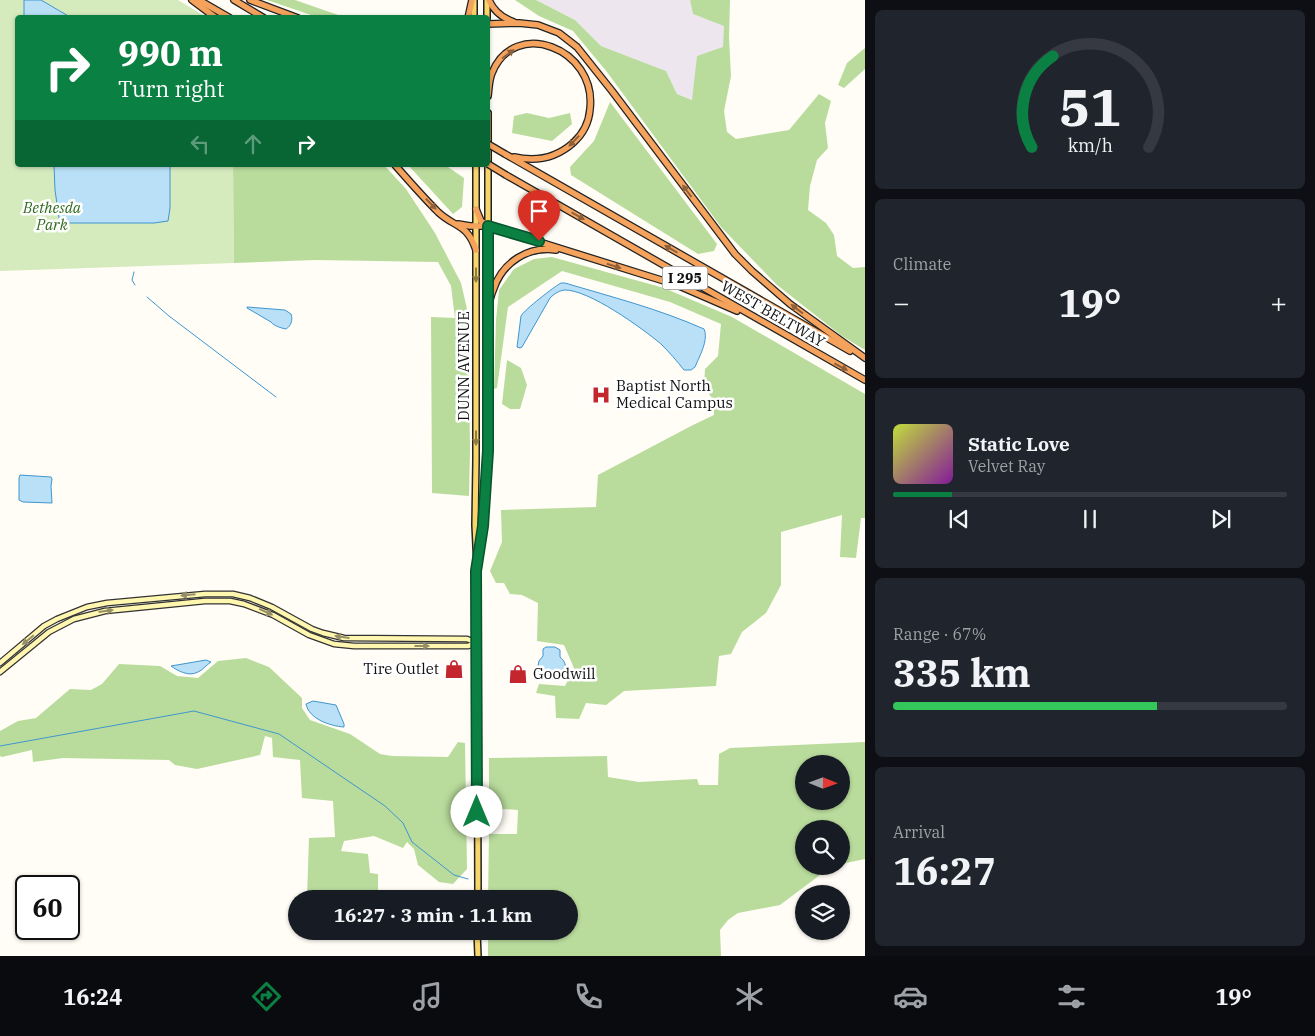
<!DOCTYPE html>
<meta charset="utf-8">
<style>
body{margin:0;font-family:"IBM Plex Serif",serif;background:#20242c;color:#f1f3f6;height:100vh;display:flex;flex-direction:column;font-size:19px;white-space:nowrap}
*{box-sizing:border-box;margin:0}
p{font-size:16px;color:#9ea1a6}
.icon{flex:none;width:28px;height:28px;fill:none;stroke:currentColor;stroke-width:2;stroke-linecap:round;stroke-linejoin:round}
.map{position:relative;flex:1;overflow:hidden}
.drawer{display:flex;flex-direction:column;gap:10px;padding:10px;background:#0d0f14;width:450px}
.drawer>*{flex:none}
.banner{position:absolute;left:15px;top:15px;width:475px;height:152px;border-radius:5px;box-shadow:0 1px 4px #0004;background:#0b8043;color:#fff;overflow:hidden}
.needle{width:32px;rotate:91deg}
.fabs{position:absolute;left:795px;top:755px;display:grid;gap:10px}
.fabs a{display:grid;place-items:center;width:55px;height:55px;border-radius:50%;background:#171b24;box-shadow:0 1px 4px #0004;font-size:25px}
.speed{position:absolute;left:15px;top:875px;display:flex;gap:10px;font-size:25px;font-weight:700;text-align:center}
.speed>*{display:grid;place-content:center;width:65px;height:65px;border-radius:50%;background:#171b24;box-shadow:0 1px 4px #0004;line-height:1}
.speed .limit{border:2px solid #111;border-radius:8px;background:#fff;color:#111}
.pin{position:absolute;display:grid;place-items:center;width:42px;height:42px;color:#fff;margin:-51px -21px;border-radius:50% 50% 50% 0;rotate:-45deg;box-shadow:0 0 5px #0007}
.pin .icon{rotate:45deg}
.me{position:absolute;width:55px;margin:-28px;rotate:0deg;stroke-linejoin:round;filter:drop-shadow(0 0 4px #0008)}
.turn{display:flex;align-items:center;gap:18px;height:105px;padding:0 20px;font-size:22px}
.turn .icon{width:65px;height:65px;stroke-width:2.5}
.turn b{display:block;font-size:35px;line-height:42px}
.lanes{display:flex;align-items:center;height:48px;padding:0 20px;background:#0003;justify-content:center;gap:25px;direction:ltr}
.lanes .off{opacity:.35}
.big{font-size:38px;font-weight:800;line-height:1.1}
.drawer .card{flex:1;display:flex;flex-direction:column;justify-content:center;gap:8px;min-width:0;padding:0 18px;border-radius:8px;background:#20242c}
.drawer .dial{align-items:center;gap:0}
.dial svg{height:130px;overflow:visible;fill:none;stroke:#363941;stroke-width:7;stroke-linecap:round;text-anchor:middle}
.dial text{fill:#f1f3f6;stroke:none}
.song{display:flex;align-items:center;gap:15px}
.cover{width:60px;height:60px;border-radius:8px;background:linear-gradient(135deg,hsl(70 70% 55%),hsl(290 70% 35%))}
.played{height:5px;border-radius:2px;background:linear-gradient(90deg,#0b8043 15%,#363941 15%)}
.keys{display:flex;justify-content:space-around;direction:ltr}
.heat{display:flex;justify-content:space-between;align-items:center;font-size:28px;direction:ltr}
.charge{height:8px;border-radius:4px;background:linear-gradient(90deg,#34c759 67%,#363941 0)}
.trip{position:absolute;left:288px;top:890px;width:290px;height:50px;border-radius:25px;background:#171b24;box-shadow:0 1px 4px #0004;font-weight:800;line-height:50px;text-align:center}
.tab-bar{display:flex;height:80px;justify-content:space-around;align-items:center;background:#090b0e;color:#9ea1a6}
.tab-bar .icon{width:35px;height:35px}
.tab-bar .current{color:#0b8043}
.tab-bar b{font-size:22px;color:#f1f3f6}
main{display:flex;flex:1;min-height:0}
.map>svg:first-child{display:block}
.industrial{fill:#eee6ef}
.green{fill:#d5ebbd}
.forest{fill:#b9dc9c;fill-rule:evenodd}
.water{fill:#b9e0f7;stroke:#3f96cf}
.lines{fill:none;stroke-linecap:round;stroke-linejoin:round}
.stream{stroke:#3f96cf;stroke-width:1}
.secondary-casing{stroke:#333;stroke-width:7}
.primary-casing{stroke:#222;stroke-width:8}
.highway-casing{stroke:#222;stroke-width:8}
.secondary{stroke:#fff6b0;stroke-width:4.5}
.primary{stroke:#f9d66b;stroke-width:5}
.highway{stroke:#f5a25d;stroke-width:5.5}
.highway-bridge-casing{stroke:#222;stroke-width:8;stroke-linecap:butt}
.highway-bridge{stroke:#f5a25d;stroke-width:5.5}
.oneway{fill:#8e613b}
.oneway2{fill:#917d42}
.oneway3{fill:#948f68}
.route-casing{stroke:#07532c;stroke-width:12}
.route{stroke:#0b8043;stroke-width:9}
.labels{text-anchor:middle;stroke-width:5;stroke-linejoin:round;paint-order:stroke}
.shield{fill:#fff;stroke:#585858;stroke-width:1}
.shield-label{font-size:14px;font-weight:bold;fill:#111}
.park-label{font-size:15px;font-style:italic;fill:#2f6b1f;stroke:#fff}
.street-label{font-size:15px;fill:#111;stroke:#fff}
.poi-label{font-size:15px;fill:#111;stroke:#fff;text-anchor:start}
</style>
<main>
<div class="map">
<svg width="865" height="956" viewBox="0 0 865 956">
<rect width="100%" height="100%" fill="#fffdf5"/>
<!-- industrial -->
<path class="industrial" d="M536,0H690L693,14L724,25V47L693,100L677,94L666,71L601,46L575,20Z"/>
<!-- green -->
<path class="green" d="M0,0H178L206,17L18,18V165H233L234,263L0,271Z"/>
<!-- forest -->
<g class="forest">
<path d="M267,0H295L344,17H317Z"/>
<path d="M515,0H536L575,20L601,46L666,71L677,94L692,100L697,56L723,47L724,26L693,14L690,0H730L729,38L731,76L724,111L727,132L736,139L789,130L819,94L831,101L825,123L828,148L817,160L810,186L808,210L826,223L834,235L837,256L853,268L865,267V350L842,336L777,285L721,227L607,72L573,31L539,16Z"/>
<path d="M865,48V69L844,88L838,85L847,63Z"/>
<path d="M610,102L717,244L714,251L698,254L571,175L570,167L594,141Z"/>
<path d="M527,113L549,118L570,113L572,124L552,141L512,133L514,116Z"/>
<path d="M233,165H384L406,189L435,233L461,283L468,313L470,449L469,496L432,493L431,317L455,318L451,286L438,262L315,260L234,263Z"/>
<path d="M408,165H445L464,178L462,207L453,214Z"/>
<path d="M552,257L664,288L732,317L865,394V518H861L856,558L840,557L842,515L781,532V585L766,613L742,632L731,654L719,656L716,686L624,691L606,705L586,703L579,719L556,718L555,696L536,693L539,684L565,686L574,668L564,645L537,641L538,603L522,595L510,594L504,583H496L490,571L502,542L501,510L596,507L598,475L693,425L714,415V401L704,387L705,369L718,356L721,324L670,302L562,271L508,307L497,388L494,389L496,320L499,290L514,269L534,259Z"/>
<path d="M507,360L521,368L527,385L520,409H510L502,404Z"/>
<path d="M246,658L269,667L302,698V708L310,720L350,734L380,754L392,756L448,757L458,742L465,743L467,869L453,884L439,882L418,865L414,849L407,842L403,848L374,836L344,841L341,851L368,854L370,873L378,874V899H353V895L307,897L309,838L335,837L333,801L302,798L300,760L273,757L272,738L265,736L260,755L197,769L175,765L169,760L63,758L33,762L32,750L2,757L0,756V731L18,721L36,718L70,689L91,690L102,684L119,664L160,666L177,676L198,678L218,661Z"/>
<path d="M865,742V859L841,864V829H804V866H832L780,905L738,913L728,920L720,930L721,956H488V931H569V899H488L489,834H517L518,810L489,808V758L607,756L608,777L639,782L697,779L699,785H718L719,754L730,748ZM804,764H841V801H804Z"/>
</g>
<!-- water -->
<g class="water">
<path d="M24,0H41L70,17H24Z"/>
<path d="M54,165H170V208L168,221L154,223H69L59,218L55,190Z"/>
<path d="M561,283H565C612,297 659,309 704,329C709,340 699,357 695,367L691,370H684C677,361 669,352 661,344C642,328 588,289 564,290C558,291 554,294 550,298L522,347L520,348L517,347L521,316C524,310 555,286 561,283Z"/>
<path d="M247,307L285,310L291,314C293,320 291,326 286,329C281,328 274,326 271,322L247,308Z"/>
<path d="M20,475L51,477L52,479L51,486L52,503L23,502L19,500V478Z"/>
<path d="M546,647H555L560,650V657C568,663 567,674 559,680L540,677L538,666L539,661L543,656V649Z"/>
<path d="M206,660L211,662C206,665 203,670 198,672C189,677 178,671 171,666Z"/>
<path d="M313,701L336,705L344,724V727C330,726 309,719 306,704Z"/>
</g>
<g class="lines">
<!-- stream -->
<g class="stream">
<path d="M134,272L132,280L135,285"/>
<path d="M147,297L169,316L276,397"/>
<path d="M0,746L194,711L279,734L385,806L403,823L412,842L454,875L468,879"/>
</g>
<!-- secondary casing -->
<g class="secondary-casing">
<g id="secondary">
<path d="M0,663L44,626L57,619L87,607L107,603L205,594H233L250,598L272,607L312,629L323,633L344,638L467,639L477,643"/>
<path d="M0,672L49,632L74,619L105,611L205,601H230L244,604L273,615L309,635L334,644L354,646H468L477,643"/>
</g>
</g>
<!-- primary casing -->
<g class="primary-casing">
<g id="primary">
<path d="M474,0V18"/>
<path d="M487,0V18"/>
<path d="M476,165V460L475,525L477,567L478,899"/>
<path d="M479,554L484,509L488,451V113"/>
<path d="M477,931L478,956"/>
</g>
</g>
<!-- highway casing -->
<g class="highway-casing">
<g id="highway">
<path d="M192,0L216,18"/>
<path d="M199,0L230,18"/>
<path d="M234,0L264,18"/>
<path d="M250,0L298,18"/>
<path d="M489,0C494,12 502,18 514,22"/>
<path d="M468,18L472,0"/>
<path d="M488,24L519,23L538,25L559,33L577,47L612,91L735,254L752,271L790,304L865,358"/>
<path d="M488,96C489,88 489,80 492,73C514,17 597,48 590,109C589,122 583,134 573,143C556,158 536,162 514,157"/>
<path d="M505,154L850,351"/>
<path d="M395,165C409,181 423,197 438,212C455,228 467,223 476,250"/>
<path d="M506,175L865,380"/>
<path d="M476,209L481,221L488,226L677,285L737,311"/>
<path d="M458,224L470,226H486"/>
<path d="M488,311C489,303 491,295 494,288C503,262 528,246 556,250"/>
</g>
</g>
<!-- secondary -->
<use href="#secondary" class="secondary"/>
<!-- primary -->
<use href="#primary" class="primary"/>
<!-- highway -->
<use href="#highway" class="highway"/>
<!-- highway-bridge casing -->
<g class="highway-bridge-casing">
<g id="highway-bridge">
<path d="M488,144L505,154"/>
<path d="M488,164L506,175"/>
</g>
</g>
<!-- highway-bridge -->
<use href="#highway-bridge" class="highway-bridge"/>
</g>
<!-- one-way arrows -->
<defs><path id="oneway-solid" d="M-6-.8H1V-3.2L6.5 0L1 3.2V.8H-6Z" transform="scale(1.25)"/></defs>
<g class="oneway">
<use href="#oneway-solid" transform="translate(508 54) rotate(-37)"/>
<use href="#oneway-solid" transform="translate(574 141) rotate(134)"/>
<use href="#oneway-solid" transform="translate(687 191) rotate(-127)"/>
<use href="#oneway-solid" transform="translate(431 204) rotate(46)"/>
<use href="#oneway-solid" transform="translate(578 216) rotate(30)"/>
<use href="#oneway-solid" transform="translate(671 249) rotate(-150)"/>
<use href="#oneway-solid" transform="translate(614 266) rotate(17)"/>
<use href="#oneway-solid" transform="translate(797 309) rotate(-143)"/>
<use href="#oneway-solid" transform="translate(841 367) rotate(28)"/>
</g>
<g class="oneway2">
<use href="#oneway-solid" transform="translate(476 275) rotate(90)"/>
<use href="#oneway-solid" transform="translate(476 438) rotate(90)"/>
</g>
<g class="oneway3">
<use href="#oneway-solid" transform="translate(188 595) rotate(175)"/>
<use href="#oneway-solid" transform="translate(106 611) rotate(-8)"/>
<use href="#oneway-solid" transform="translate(266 612) rotate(24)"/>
<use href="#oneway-solid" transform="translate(342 637) rotate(-172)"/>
<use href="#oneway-solid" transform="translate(28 640) rotate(141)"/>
<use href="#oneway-solid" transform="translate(422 646)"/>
</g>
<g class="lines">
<!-- route casing -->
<g class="route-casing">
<path id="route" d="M477,812L476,571L483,526L488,451V226L539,241"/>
</g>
<!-- route -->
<use href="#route" class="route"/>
</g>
<!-- icons -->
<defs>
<g id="hospital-bare" transform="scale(1.5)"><path d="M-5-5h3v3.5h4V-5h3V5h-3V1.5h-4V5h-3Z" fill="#c4262e" stroke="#fff" stroke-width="2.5" paint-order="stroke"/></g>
<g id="shop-bare" transform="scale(1.5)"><path d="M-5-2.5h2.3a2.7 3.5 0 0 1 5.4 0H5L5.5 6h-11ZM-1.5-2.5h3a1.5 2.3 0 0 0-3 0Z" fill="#c4262e" stroke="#fff" stroke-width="2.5" paint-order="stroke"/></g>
</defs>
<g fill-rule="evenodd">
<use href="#hospital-bare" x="601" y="395"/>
<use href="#shop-bare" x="454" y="669"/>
<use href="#shop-bare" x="518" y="674"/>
</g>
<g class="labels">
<!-- shield labels -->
<rect class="shield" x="662.5" y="266.5" width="45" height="23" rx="4"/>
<g class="shield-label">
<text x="685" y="283">I 295</text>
</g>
<!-- park labels -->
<g class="park-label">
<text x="52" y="213">Bethesda<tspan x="52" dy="17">Park</tspan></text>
</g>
<!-- street labels -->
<g class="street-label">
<text transform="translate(773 314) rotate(30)" y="5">WEST BELTWAY</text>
<text transform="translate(464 366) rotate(-90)" y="5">DUNN AVENUE</text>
</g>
<!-- poi labels -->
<g class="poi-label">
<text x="616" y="391">Baptist North<tspan x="616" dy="17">Medical Campus</tspan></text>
<text x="439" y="674" text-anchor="end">Tire Outlet</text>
<text x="533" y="679">Goodwill</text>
</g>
</g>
</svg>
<div class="fabs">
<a><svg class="needle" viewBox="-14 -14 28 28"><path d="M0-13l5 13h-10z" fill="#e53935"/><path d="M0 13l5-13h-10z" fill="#9ea1a6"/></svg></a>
<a><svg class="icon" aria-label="search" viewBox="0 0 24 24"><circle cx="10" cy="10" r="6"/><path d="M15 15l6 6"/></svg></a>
<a><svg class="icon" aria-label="layers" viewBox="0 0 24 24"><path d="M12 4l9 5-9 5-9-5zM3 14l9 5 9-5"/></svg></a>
</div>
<div class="speed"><div class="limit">60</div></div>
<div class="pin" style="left:539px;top:241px;background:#d93025"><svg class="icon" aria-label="arrive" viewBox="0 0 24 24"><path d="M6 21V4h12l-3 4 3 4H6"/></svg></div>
<svg class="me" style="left:477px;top:812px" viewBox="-20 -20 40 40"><circle r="19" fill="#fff"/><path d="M0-13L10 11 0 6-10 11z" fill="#0b8043"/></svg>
<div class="trip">16:27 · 3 min · 1.1 km</div>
<div class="banner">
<div class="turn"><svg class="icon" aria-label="right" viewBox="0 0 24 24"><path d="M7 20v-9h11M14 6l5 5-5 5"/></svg><div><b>990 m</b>Turn right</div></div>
<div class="lanes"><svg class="icon off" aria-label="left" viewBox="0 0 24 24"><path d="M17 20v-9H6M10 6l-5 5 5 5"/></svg><svg class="icon off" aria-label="ahead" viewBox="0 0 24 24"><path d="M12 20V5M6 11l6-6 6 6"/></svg><svg class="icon" aria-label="right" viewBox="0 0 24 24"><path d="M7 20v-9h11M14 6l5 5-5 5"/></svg></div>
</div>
</div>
<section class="drawer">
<div class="card dial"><svg viewBox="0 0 100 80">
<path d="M14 69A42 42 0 1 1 86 69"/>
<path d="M14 69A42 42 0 0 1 27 13" stroke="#0b8043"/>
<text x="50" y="56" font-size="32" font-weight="700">51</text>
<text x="50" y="72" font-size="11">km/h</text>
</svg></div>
<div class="card"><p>Climate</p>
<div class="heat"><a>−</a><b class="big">19°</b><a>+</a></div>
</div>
<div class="card">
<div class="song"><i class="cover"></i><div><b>Static Love</b><p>Velvet Ray</p></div></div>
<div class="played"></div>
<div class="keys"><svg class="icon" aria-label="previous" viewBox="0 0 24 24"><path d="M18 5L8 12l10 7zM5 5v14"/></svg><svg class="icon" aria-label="pause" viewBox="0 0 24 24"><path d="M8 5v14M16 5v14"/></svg><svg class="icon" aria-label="next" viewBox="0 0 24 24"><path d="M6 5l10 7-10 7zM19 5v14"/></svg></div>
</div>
<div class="card"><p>Range · 67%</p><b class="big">335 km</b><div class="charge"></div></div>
<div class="card"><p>Arrival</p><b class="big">16:27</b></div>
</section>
</main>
<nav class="tab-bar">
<b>16:24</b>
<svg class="icon current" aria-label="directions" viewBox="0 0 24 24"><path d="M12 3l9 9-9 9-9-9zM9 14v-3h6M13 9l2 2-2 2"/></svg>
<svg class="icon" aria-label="music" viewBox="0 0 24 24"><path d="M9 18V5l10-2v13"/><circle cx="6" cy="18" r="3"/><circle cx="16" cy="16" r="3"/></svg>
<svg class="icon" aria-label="phone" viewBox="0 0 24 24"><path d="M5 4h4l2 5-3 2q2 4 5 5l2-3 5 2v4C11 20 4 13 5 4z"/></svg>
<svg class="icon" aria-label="climate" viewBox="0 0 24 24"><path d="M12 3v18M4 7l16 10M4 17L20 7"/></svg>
<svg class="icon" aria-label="car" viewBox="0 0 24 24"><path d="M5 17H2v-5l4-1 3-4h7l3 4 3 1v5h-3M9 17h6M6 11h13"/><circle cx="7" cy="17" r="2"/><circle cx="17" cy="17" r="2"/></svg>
<svg class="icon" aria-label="filters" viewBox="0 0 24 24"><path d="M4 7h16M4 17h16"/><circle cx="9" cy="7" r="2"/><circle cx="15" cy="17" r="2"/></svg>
<b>19°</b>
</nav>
